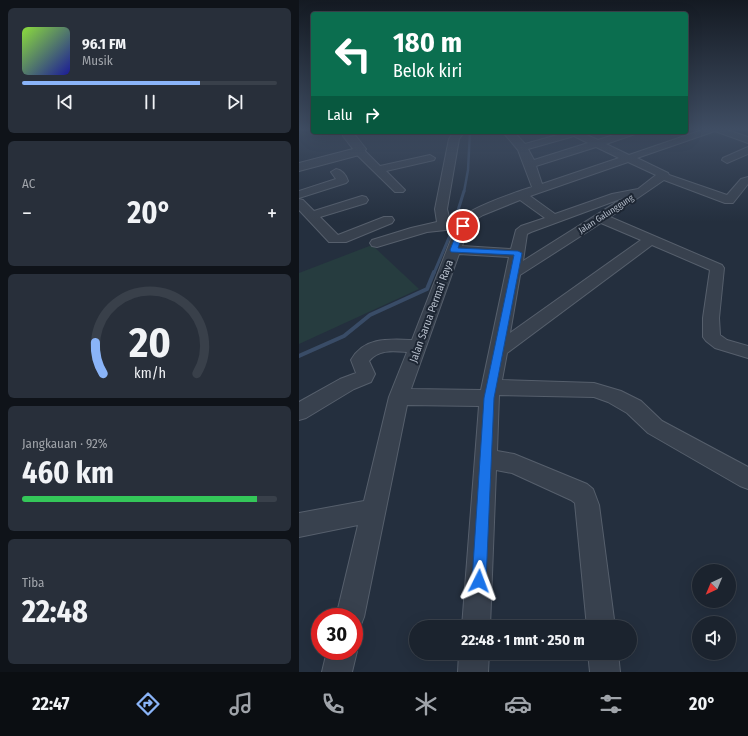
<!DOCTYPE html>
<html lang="id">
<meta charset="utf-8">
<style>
body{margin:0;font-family:"Fira Sans Condensed",sans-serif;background:#282f3a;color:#f1f3f6;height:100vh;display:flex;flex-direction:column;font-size:15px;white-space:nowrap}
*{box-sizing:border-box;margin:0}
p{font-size:13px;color:#a0a4aa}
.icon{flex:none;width:22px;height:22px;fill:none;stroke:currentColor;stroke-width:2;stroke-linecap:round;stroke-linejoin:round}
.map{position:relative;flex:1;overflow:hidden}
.sheet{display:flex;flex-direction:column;gap:8px;padding:8px;background:#0f1319;width:299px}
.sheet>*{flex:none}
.guide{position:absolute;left:12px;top:12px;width:377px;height:122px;border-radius:4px;box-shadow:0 4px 16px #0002,0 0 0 1px #39404a;background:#0b6e4f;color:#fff;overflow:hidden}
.needle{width:26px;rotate:224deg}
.tools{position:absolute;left:393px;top:564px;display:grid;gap:8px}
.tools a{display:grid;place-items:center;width:44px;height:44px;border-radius:50%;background:#1b232e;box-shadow:0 4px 16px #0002,0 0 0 1px #39404a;font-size:20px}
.speed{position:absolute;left:12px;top:608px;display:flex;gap:8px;font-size:20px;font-weight:700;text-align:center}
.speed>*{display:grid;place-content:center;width:52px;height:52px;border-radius:50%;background:#1b232e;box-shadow:0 4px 16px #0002,0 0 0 1px #39404a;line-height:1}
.speed .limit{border:6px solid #d22;background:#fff;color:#111}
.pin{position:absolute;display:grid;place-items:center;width:34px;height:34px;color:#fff;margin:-17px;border:2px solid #fff;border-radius:50%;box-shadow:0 1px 4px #0007}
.me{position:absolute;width:44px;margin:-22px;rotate:3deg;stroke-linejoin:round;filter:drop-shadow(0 0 3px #0008)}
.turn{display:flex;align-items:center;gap:14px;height:84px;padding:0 16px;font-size:18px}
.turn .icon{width:52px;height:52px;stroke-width:2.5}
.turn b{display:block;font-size:28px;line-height:34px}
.then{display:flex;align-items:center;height:38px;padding:0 16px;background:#0003;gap:8px;font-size:15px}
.big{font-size:30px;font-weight:700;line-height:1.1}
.sheet .card{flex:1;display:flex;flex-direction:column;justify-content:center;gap:6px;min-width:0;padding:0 14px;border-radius:6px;background:#282f3a}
.sheet .dial{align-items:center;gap:0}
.dial svg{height:104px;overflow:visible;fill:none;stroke:#39404a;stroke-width:7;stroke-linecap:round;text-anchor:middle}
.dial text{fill:#f1f3f6;stroke:none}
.song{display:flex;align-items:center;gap:12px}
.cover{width:48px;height:48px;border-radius:6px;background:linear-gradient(135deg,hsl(90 70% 55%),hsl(240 70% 35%))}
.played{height:4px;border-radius:2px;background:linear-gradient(90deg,#8ab4f8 70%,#39404a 70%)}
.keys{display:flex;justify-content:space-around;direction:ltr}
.heat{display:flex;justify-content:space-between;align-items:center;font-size:22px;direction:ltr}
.charge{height:6px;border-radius:3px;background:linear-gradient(90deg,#34c759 92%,#39404a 0)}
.trip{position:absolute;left:110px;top:620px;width:228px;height:40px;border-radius:20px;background:#1b232e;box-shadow:0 4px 16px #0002,0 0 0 1px #39404a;font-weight:700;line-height:40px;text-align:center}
.dock{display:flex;height:64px;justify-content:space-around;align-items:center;background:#0b0e12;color:#a0a4aa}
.dock .icon{width:28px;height:28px}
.dock .active{color:#8ab4f8}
.dock b{font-size:18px;color:#f1f3f6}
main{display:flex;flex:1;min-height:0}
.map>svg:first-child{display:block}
.green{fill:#263c3f}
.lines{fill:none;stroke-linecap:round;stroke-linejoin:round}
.stream-far2{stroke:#394c67;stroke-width:2.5}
.stream-far1{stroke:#394c67;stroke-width:3}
.stream{stroke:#394c67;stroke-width:4}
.minor-casing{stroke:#565f6c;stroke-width:2}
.tertiary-casing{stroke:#565f6c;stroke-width:2}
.minor{fill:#38414e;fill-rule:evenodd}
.tertiary{fill:#38414e;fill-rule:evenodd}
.route{fill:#1a73e8;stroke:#114b97}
.labels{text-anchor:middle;stroke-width:4;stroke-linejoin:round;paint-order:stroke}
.far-street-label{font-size:9px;fill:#b4bcc9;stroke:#1d2633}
.street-label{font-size:11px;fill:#b4bcc9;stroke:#1d2633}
</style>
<main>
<section class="sheet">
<div class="card">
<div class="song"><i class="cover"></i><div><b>96.1 FM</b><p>Musik</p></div></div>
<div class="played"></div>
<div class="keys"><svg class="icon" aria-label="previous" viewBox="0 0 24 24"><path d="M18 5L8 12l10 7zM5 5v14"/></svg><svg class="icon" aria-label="pause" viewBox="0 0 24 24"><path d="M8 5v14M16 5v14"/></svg><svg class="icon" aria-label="next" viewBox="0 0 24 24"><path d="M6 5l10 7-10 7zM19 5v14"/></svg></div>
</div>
<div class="card"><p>AC</p>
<div class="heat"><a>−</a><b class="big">20°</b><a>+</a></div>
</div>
<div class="card dial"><svg viewBox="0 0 100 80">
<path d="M14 69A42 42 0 1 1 86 69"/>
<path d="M14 69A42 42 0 0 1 8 45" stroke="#8ab4f8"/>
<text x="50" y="56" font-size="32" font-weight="700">20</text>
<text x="50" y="72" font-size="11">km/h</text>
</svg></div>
<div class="card"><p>Jangkauan · 92%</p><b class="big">460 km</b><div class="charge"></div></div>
<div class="card"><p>Tiba</p><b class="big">22:48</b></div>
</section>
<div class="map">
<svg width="449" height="672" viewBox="0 0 449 672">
<rect width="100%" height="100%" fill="#242f3e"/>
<!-- green -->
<path class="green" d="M73,245L120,289L0,344V273Z"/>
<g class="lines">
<!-- stream-far2 -->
<path class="stream-far2" d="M165,192L169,170L171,132"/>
<!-- stream-far1 -->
<path class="stream-far1" d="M135,273L152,233L165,191"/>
<!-- stream -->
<path class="stream" d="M0,356L45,336L71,315L128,289L135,272"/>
<!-- minor casing -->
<g class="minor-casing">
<g id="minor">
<path d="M409,128H423L449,137V143L416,131L338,158L369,173L370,175L428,195L442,179L449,177V184L434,203H426L365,180L311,217L423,265L425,268L420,318L421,335L428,340L449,346V358L416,348L407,341L404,337V318L411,270L353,245L208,353L203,380L295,383L322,391L342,401L363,421L449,467V489L441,486L349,433L328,413L309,402L295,397L200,395L198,451L215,454L288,484L294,489L300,505L316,627H288L276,503L272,500L213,473L197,470L191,627H163L180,406L108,405L65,617L61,627L55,629V617H37L59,525L0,537V513L65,501L90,397L108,352C94,351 80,349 70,361L76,374L72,382L55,389L7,418L0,420V402L41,379L57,373L52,360C65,337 89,339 113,340L156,229L128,232L78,247L73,246L71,243L73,240L112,228L138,222L136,209L150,139L155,132H165L160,139L148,209L151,221L159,222C165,209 218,192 233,187L219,150L204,132H215L226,144L269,132H281L299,140L324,132H338L336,134L307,144L330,155ZM275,136L289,143L235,160L229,149ZM297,147L320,158L243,184L237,166ZM329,162L357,175L339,189L313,194L256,214L231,196ZM324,198L224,261L228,234L232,232ZM221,200L246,218L222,226L217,230L212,249L163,246L172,222L184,215ZM302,223L342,240L211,333L221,275ZM160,254L210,257L182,390L112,389Z"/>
<path d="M449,147V154L428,163L423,160L424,158Z"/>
<path d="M60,148L64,149L81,166L131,155L136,158L135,160L87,171L106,190L104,192H96L56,153L55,151L56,149Z"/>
<path d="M37,169C43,170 47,175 49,181L47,183L0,198V191L37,179L32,172Z"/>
<path d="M63,196L67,197L69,200L67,203L21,217L39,235L85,217H93L95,220L93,223L47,242H30L0,210V199L4,200L15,211Z"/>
<path d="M55,645L58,651L53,672H23L28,651H55Z"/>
<path d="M160,653H190L189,672H159Z"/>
<path d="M289,653H319L321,672H291Z"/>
</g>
</g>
<!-- tertiary casing -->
<g class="tertiary-casing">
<path id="tertiary" d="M44,132H56V135L67,149L64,154L0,171V163L54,149L44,136Z"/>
</g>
<!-- minor -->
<use href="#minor" class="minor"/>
<!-- tertiary -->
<use href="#tertiary" class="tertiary"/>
</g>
<!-- sky -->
<linearGradient id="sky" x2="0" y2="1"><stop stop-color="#141a22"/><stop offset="0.58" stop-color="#3f4d63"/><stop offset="1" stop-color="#3f4d63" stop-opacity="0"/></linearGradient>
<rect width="449" height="222" fill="url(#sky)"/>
<!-- route -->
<path class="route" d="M161,224L167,226L159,248L219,251L223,253L195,398L187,581L185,586L180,588L175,586L173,581L185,398L215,255L152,252L151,250Z"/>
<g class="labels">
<!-- far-street labels -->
<g class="far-street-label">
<text transform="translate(307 214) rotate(-33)" y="3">Jalan Galunggung</text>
</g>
<!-- street labels -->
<g class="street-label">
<text transform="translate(132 311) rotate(-70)" y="4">Jalan Sarua Permai Raya</text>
</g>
</g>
</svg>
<div class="tools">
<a><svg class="needle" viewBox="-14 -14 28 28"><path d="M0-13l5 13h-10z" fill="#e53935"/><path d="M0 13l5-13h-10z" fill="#a0a4aa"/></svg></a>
<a><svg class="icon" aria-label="sound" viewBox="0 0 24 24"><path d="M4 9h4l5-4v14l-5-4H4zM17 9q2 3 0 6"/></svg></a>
</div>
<div class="speed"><div class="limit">30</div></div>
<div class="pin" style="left:164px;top:226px;background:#d93025"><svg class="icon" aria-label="arrive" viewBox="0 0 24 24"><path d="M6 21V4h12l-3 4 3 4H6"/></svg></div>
<svg class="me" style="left:180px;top:581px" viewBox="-20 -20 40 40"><path d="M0-17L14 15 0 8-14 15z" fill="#1a73e8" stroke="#fff" stroke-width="4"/></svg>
<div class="trip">22:48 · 1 mnt · 250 m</div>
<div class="guide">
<div class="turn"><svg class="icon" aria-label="left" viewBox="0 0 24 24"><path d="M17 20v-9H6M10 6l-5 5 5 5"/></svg><div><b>180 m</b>Belok kiri</div></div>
<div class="then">Lalu<svg class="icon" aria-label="right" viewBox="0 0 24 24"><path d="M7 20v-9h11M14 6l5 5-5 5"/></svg></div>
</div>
</div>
</main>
<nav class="dock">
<b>22:47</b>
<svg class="icon active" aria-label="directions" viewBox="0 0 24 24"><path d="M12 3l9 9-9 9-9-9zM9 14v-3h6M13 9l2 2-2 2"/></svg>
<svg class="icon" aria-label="music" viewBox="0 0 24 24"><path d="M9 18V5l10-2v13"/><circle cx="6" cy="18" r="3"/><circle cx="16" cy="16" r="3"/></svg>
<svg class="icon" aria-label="phone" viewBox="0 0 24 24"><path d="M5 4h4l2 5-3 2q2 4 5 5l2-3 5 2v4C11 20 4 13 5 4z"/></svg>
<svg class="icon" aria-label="climate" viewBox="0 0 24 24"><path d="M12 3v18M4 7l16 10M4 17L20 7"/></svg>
<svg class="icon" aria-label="car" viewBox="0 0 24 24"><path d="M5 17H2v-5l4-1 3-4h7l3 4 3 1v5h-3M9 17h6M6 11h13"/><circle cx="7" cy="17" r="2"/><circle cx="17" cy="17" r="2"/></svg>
<svg class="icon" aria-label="filters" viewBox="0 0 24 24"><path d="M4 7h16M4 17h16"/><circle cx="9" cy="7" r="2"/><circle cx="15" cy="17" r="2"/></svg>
<b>20°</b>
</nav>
